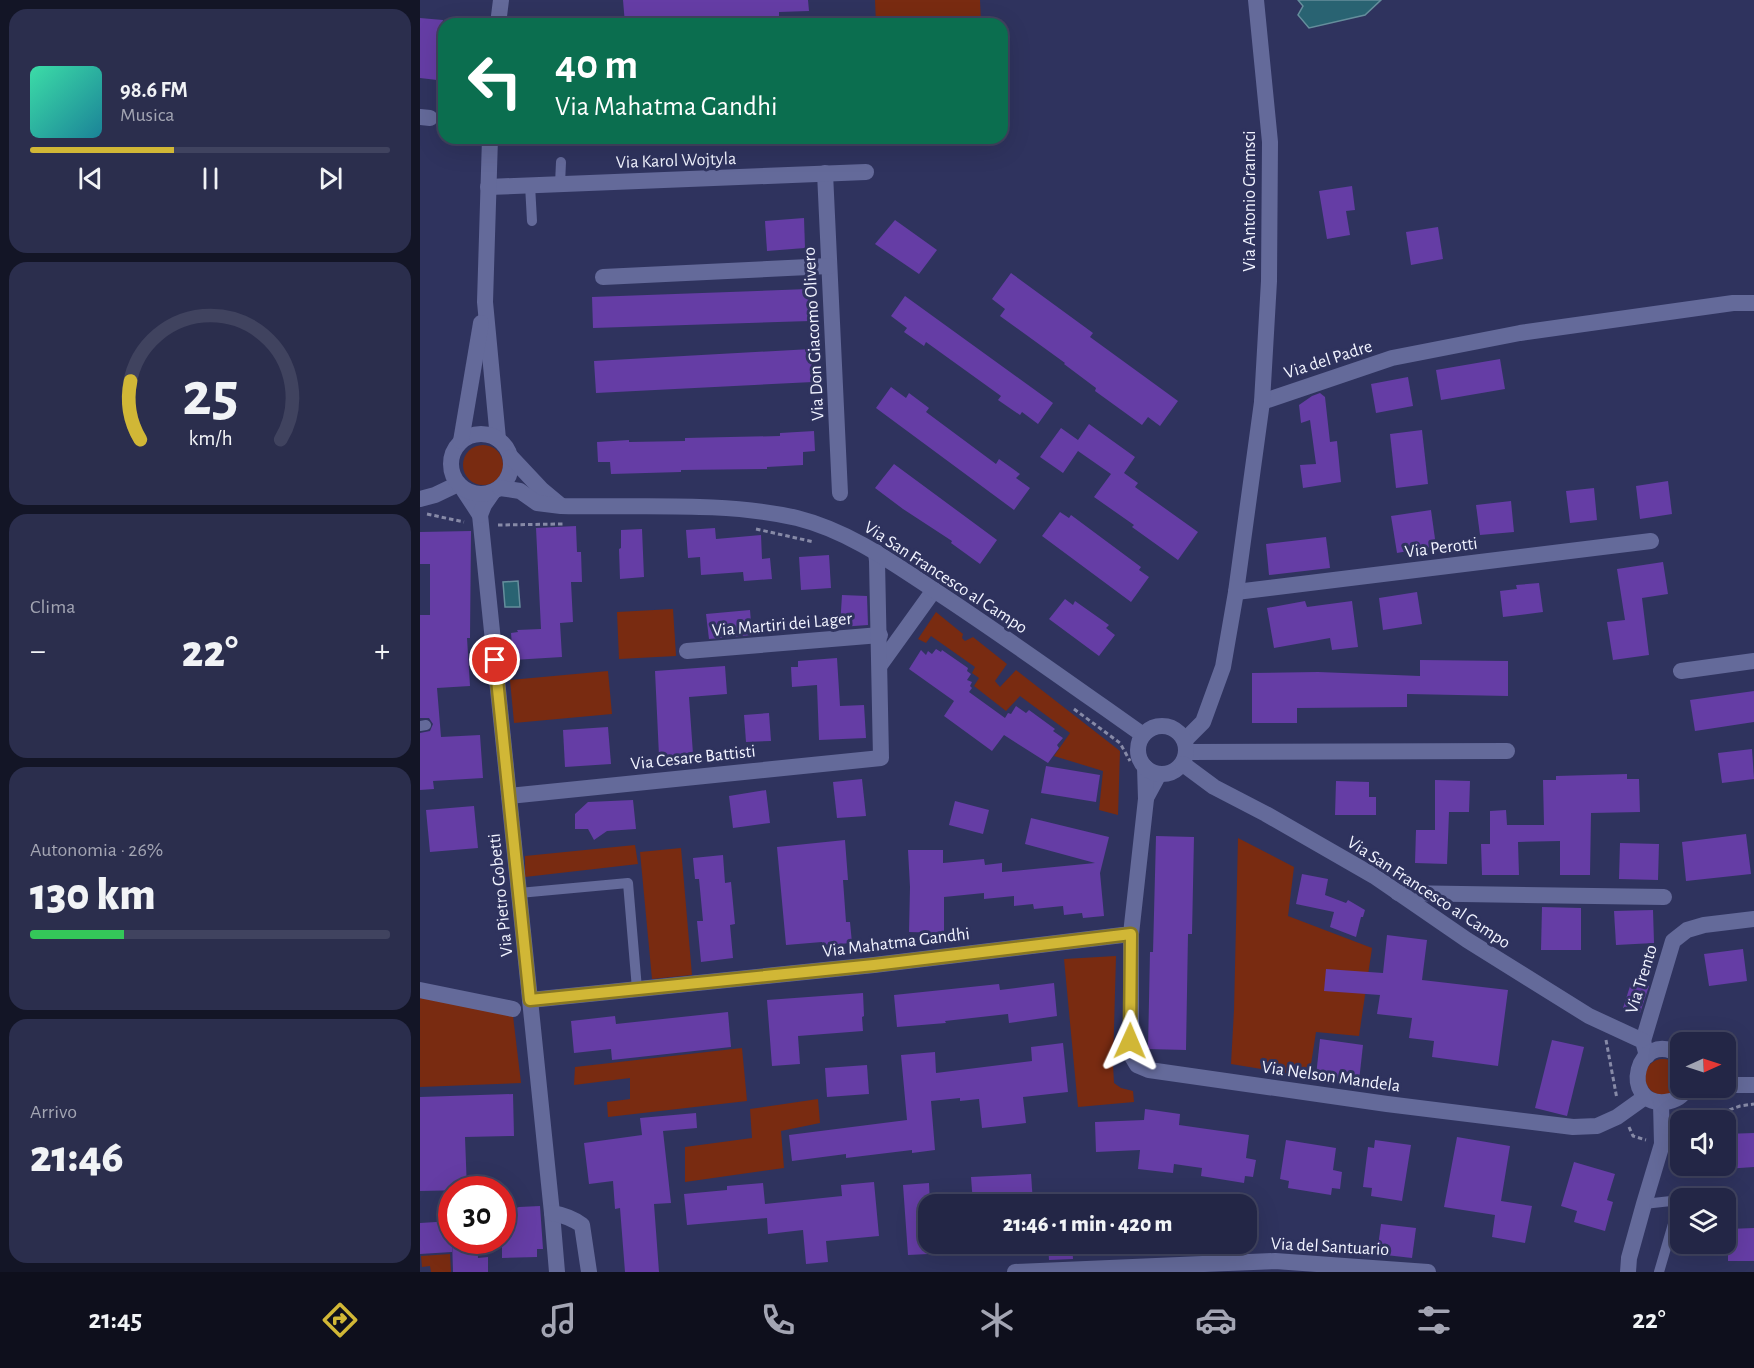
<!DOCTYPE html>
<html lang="it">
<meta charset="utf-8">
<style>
body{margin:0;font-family:"Alegreya Sans",sans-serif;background:#2b2e4d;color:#f1f3f6;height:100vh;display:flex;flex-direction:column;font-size:22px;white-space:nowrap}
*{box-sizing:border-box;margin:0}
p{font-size:20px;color:#a3a5b3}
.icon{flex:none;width:33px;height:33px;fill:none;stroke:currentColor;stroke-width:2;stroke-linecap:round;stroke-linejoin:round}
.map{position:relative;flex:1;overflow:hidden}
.side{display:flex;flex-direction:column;gap:9px;padding:9px;background:#131526;width:420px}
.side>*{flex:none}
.banner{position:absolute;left:18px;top:18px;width:570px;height:126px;border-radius:18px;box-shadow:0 6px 24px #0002,0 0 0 2px #40435f;background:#0b6e4f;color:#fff;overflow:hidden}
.needle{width:39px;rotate:87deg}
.tools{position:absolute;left:1250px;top:1032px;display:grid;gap:12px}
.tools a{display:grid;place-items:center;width:66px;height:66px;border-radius:12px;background:#232646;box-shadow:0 6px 24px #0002,0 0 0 2px #40435f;font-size:30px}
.speed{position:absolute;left:18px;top:1176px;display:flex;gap:12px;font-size:30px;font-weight:700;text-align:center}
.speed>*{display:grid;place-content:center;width:78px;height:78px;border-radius:50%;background:#232646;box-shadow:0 6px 24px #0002,0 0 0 2px #40435f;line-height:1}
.speed .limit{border:9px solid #d22;background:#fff;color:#111}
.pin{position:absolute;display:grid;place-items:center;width:51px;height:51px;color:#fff;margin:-26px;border:3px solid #fff;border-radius:50%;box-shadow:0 2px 6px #0007}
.me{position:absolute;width:66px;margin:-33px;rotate:1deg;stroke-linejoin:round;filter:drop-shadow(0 0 4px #0008)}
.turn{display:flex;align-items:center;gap:21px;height:126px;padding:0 18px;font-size:27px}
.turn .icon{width:78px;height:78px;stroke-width:2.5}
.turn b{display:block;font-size:42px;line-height:51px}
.big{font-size:45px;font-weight:800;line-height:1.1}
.side .tile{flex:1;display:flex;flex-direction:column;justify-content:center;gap:9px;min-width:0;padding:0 21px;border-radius:18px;background:#2b2e4d}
.side .dial{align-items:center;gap:0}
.dial svg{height:156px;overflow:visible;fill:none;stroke:#40435f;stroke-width:7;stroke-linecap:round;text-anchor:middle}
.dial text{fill:#f1f3f6;stroke:none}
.song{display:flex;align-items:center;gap:18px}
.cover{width:72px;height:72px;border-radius:9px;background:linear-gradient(135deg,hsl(160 70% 55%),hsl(190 70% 35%))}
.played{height:6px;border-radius:3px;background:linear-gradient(90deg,#d1b736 40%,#40435f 40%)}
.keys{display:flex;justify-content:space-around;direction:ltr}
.heat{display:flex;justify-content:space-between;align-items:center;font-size:33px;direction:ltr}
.charge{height:9px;border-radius:4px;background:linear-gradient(90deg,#34c759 26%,#40435f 0)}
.trip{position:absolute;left:498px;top:1194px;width:339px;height:60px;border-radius:18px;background:#232646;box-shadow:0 6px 24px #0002,0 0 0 2px #40435f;font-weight:800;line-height:60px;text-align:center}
.tabs{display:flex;height:96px;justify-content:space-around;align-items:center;background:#0e0f1c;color:#a3a5b3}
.tabs .icon{width:42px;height:42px}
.tabs .selected{color:#d1b736}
.tabs b{font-size:27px;color:#f1f3f6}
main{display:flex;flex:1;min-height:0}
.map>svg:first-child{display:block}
.green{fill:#792b11}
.water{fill:#296372;stroke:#658e9c;stroke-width:1.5}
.building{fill:#653da5}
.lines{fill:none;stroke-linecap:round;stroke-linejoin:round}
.path{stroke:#878aa7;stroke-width:3;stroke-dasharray:4.5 3;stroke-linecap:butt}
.service{stroke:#646a9a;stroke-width:10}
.minor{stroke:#646a9a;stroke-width:16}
.tertiary{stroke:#646a9a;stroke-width:16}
.route-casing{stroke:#887723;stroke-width:15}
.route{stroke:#d1b736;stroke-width:10}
.labels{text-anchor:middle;stroke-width:6;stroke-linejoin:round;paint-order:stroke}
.street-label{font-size:18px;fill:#f1f3ff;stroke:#2f335e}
</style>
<main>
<section class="side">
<div class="tile">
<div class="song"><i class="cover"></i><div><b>98.6 FM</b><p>Musica</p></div></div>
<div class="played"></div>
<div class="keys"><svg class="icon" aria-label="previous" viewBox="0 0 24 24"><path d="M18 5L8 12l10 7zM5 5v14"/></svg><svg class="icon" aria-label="pause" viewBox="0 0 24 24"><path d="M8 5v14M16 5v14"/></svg><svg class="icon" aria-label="next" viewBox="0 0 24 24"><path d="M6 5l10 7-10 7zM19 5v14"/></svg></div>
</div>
<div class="tile dial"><svg viewBox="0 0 100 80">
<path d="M14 69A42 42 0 1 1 86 69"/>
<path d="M14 69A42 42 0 0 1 9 39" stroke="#d1b736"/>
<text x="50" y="56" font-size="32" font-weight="700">25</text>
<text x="50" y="72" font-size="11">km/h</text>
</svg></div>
<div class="tile"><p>Clima</p>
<div class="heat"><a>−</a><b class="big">22°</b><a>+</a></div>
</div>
<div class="tile"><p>Autonomia · 26%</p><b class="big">130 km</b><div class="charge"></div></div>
<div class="tile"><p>Arrivo</p><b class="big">21:46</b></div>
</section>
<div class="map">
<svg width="1334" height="1272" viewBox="0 0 1334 1272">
<rect width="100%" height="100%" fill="#2f335e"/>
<!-- green -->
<g class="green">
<path d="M455,0H560L561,24H456Z"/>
<circle cx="63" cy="465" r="20"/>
<path d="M253,609L256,656L199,659L197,612Z"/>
<path d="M516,612L543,634L542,638L545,641L553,637L587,664L575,681L580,687L596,670L700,751L698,815L679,810L683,771L634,756L650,733L600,696L586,711L554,686L559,678L552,673L555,667L511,636L506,643L498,639Z"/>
<path d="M188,671L192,714L94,723L90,680Z"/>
<path d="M818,838L874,867L868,916L952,948L939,1036L896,1032L889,1077L811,1064L814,1010Z"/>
<path d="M215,845L218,864L105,877V856Z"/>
<path d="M261,848L272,975L232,979L220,852Z"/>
<path d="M696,956L693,1065L694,1083L701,1088L713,1091L714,1102L658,1107L644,959Z"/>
<path d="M0,997L93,1016L101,1083L0,1087Z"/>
<path d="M322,1048L327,1101L188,1117L187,1102L210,1099V1078L154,1085L155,1067Z"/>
<circle cx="1243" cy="1077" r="18"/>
<path d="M398,1099L400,1123L361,1131L364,1168L265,1182V1147L332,1138L330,1109Z"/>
<path d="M30,1254L31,1272H11L10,1266L2,1267L1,1256Z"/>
</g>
<!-- water -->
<g class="water">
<path d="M878,0H961L945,15L889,28L878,15L883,6Z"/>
<path d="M98,581L100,607H85L83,582Z"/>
</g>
<!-- building -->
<g class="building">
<path d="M203,0H388L389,11L359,12V22L307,24V16L245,19V24H205Z"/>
<path d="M0,18L23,20L17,80L0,78Z"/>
<path d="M932,186L935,210L926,211L930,235L907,239L899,191Z"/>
<path d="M384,218L385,248L347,251L345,221Z"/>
<path d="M475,220L517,250L499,274L455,244Z"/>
<path d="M1018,227L1023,259L991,265L986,232Z"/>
<path d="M591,273L673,333L670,337L758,401L740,426L728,417L722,425L675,391L676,388L644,364L645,363L580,316L585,309L572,299Z"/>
<path d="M388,289L390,321L173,328L172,297Z"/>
<path d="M485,296L633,403L618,424L602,412L600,415L578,400L581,396L506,342L504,346L484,332L487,328L471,316Z"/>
<path d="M391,349L393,382L176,393L174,361Z"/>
<path d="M1080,359L1085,389L1021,400L1016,370Z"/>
<path d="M988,377L993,406L956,413L951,384Z"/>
<path d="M471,387L486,398L489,393L509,408L506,412L576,464L579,459L600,474L596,478L610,488L594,510L456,408Z"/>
<path d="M900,393L905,397L910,442L917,441L921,482L883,488L880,465L896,464L890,420L881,423L879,405L892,396Z"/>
<path d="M669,424L715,457L704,473L718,483L715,487L778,532L758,560L712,527L714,525L674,497L691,474L658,451L643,473L620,457L641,428L658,440Z"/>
<path d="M1002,430L1008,484L976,488L970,434Z"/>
<path d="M394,431L395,451L383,452V465L347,467V469L261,470V472L191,474L190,462H178L177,442L209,440V442L265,441V438L360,436V433Z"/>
<path d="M474,464L577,540L560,564L531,543L532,541L483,509L455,488Z"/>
<path d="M1248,481L1252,514L1220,519L1216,486Z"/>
<path d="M1174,488L1177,520L1150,523L1146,491Z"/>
<path d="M1091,501L1094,532L1060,535L1056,505Z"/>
<path d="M1011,510L1016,546L977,553L971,516Z"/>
<path d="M640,512L649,518L651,515L721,567L719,570L729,577L711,602L622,536Z"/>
<path d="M156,526L157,552H161L162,582H151L153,622L140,623L142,657L93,660L91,633L98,632L97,630L121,629L116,528Z"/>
<path d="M295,528L296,539L341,535L342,559L350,558L352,579L324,581L323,572L281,575L280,557L268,558L266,530Z"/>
<path d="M222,529L224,577L200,579L199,549L201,548V530Z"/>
<path d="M51,531L50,638H47L50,686L17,688L21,737L60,735L63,778L13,781L14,789L0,790V733L10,731L13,724L9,718H0V615H10V564H0V532Z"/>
<path d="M906,537L910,568L849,575L846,544Z"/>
<path d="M409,555L411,588L381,590L379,557Z"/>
<path d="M1243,562L1248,594L1222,598L1229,655L1193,660L1187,622L1205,620L1197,569Z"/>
<path d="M1119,583L1123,612L1083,617L1080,591L1097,589L1096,585Z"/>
<path d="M997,592L1002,624L963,630L959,598Z"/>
<path d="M422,595L447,596L448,625L420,627Z"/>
<path d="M645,599L653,605L655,601L689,625L686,628L695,635L679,656L629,619Z"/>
<path d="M885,601L887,607L932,601L938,647L912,650L910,638L854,648L847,608Z"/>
<path d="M330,610L332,635L289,639L286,614Z"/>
<path d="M516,649L521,652L522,650L548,668L547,671L551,674L547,680L552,682L550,686L552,688L549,692L585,718L588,713L591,714L596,706L606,713L609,710L635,729L633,731L643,738L637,745L639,748L628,763L584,735L572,751L524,716L534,701L489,669L501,650L506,655L508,651L512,654Z"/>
<path d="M417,658L420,706L444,705L446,738L399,740L397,685L372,687L371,667H378V661Z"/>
<path d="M1000,660L1088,661V696L987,694V707L877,708V723H832V673L898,672L1000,676Z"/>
<path d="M305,666L307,694L269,697L273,754L239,756L235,671Z"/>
<path d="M1334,691V722L1275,731L1270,700Z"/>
<path d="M349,713L351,741L326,742L324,715Z"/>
<path d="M188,727L191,764L145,767L143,730Z"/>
<path d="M1332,749L1334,779L1302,783L1298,753Z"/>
<path d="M626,766L680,775L676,802L621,793Z"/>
<path d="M1207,774V779H1219L1220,812L1171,813L1170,875H1140V841L1098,842L1099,875H1062L1061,844H1070V811L1086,810L1087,825H1124L1123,780H1136V776Z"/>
<path d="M442,779L446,816L417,818L413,782Z"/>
<path d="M1015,780L1050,781L1049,812H1029L1027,864L995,863L996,830H1015Z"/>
<path d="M916,781L949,782V797H956V815H915Z"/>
<path d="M346,790L350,823L313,828L309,796Z"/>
<path d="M213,800L216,829L187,831L174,840L168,829H155V814L168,802Z"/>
<path d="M535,801L569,810L563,834L529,825Z"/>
<path d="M54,806L58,848L10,852L6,810Z"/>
<path d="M611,818L689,837L680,873L684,916L663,918L662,913L644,915L643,906L614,909L613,904L594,906V896L564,899V893L524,897V933L489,932L490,887L488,850H523V863L564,859L565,865L582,863V872L675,863L605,844Z"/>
<path d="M1326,834L1331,874L1266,881L1262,842Z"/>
<path d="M736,836L774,837L772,934H768L766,1050L728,1049L730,952H733Z"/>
<path d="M425,840L428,880H423L426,922H430L432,943L402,945V942L366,945L357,847Z"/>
<path d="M1200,843L1239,844L1238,880L1199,879Z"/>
<path d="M303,855L305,883L311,882L315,924L310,925L313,958L281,962L277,921H283L279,879H275L273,858Z"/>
<path d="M882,874L908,879L905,895L926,903L928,900L945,910L943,917H941L936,937L910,927L914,912L876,904Z"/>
<path d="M1122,907L1161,908V950H1121Z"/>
<path d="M1233,910L1234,943L1196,945L1194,911Z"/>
<path d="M967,935L1007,940L1002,980L1088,990L1078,1066L1012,1057L1014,1041L989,1038L992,1018L957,1014L960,995L904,991L906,969L963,973Z"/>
<path d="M1323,949L1327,981L1289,986L1284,954Z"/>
<path d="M1212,980L1229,986L1220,1013L1203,1008Z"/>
<path d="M634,983L637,1016L589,1023L588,1014L525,1021L526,1023L477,1027L474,995L579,984L580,990Z"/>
<path d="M443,993L444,1016L442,1017L443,1031L378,1036L380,1064L352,1066L347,1000Z"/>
<path d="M308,1012L311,1047L192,1060L191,1049L154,1053L151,1021L195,1016L196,1024Z"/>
<path d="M900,1039L943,1045L939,1081L896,1076Z"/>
<path d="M1132,1040L1164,1047L1147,1116L1115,1108Z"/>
<path d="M643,1043L648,1092L603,1097L606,1123L562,1128L559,1099L540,1101V1098L511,1101L515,1150L492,1153V1150L426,1158V1154L372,1161L369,1135L487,1120L481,1055L515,1052L516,1073L612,1061L611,1047Z"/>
<path d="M447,1065L449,1094L407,1097L405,1068Z"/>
<path d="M93,1094L94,1136L45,1137L47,1190L0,1191V1097Z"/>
<path d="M725,1109L760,1114L759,1125L829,1135L826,1158L836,1160L833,1177L825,1176L824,1183L781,1176L782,1168L754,1164L753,1173L718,1169L720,1150L676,1152L675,1122L724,1120Z"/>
<path d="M276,1113L277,1128L243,1131L251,1203L234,1204L239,1272H205L200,1208L195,1209L193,1181L169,1184L164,1143L222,1135L220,1118Z"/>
<path d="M1334,1133V1167L1305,1169V1134Z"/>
<path d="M1037,1137L1090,1146L1081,1201L1112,1206L1105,1243L1072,1237L1075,1215L1024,1207Z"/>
<path d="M866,1140L916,1148L913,1170L922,1172L920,1189L912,1188L911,1195L868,1188L869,1181L860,1179Z"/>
<path d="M955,1140L991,1145L982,1201L951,1196L952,1188L943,1187L948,1147L954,1148Z"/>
<path d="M1154,1162L1195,1174L1187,1200L1193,1202L1185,1231L1154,1222L1157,1211L1141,1206Z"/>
<path d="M611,1174L613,1203L553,1204L551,1177Z"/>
<path d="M454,1182L459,1236L406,1241L408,1262L386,1264L383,1230L348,1234L347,1218L267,1225L264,1194L307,1190V1186L343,1183L345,1204L422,1196L421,1185Z"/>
<path d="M509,1183L510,1204H508V1254L488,1255L483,1185Z"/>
<path d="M120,1206L123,1249H117V1257L82,1258V1213L99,1207Z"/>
<path d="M32,1221V1252L0,1254V1223Z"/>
<path d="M961,1224L996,1228L992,1258L957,1254Z"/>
<path d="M1334,1228V1261H1308V1229Z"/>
<path d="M32,1240H55V1242H57L58,1258L68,1257V1272H33Z"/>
<path d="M628,1244H652L653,1259L629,1260Z"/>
</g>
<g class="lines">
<!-- path -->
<g class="path">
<path d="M7,514L44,522"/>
<path d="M78,525L143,524"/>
<path d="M336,529L394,542"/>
<path d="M654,709L700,743L710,761"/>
<path d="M1186,1040L1197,1099"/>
<path d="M1281,1120L1320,1106L1334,1104"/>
<path d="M1209,1127L1213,1136L1226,1140"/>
</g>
<!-- service -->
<g class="service">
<path d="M140,184L141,162"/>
<path d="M110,185L112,221"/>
<path d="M0,726L6,725"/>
<path d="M99,893L208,883L217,989"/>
<path d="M1275,1198H1288"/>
<path d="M1224,1204L1260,1200"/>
<path d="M1239,1272L1260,1200"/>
</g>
<!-- minor -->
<g class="minor">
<path d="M0,117L10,118"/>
<path d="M405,173L420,493"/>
<path d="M68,187L446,172"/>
<path d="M183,277L409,266"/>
<path d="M842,402L972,358L1100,333L1313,303H1334"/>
<path d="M43,489L60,515L132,1213L137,1272"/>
<path d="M0,499L15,495L38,484"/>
<path d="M60,515L64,505L73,492"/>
<path d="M816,592L1231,541"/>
<path d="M267,651L460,635"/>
<path d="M460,665L514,590"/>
<path d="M1261,671L1334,661"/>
<path d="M765,740L783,722L803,667L816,592L842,402L849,281L850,142L836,0"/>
<path d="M767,752L1087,751"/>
<path d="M89,796L461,758L457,561L456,552"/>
<path d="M726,798L739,774"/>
<path d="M978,893L1244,897"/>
<path d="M711,934V1055L717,1065L729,1070L967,1104L1153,1127L1177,1126L1197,1117L1225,1097"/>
<path d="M0,990L93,1009"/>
<path d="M110,1000L454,965L711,934L726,799L725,767"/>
<path d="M1223,1041L1253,941L1267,930L1284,925L1334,919"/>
<path d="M132,1213C144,1215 152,1218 162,1225L169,1272"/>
<path d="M595,1272L855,1261L1008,1272"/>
</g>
<!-- tertiary -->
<g class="tertiary">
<path d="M78,24L81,0"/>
<path d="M70,138L65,302L78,439"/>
<circle cx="61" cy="464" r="30"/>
<path d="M41,441L61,323"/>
<path d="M91,457L122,490L140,505"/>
<path d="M80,488L100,491L117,503L141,506C217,508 303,501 377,518C429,531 473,563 517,592C587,638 655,687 723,735"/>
<circle cx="742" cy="750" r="24"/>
<path d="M763,764L794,787L846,814L954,876L1047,940L1169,1016L1223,1041L1227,1056"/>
<path d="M1260,1055C1216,1027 1199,1106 1245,1102C1256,1101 1262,1096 1268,1088"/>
<path d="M1305,1085H1334"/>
<path d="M1208,1272L1209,1258L1224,1204L1242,1144L1241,1103"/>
</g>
</g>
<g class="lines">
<!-- route casing -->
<g class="route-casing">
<path id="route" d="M75,660L110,1000L454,965L711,934L710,1041"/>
</g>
<!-- route -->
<use href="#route" class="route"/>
</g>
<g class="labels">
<!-- street labels -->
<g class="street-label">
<text transform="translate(256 160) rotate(-2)" y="6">Via Karol Wojtyla</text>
<text transform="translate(829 201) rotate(-90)" y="6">Via Antonio Gramsci</text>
<text transform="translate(393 334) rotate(-93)" y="6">Via Don Giacomo Olivero</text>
<text transform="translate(908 359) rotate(-18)" y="6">Via del Padre</text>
<text transform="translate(1021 547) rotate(-7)" y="6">Via Perotti</text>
<text transform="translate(526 577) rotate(33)" y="6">Via San Francesco al Campo</text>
<text transform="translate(362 624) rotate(-5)" y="6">Via Martiri dei Lager</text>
<text transform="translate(273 757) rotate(-6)" y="6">Via Cesare Battisti</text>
<text transform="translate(1009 892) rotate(33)" y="6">Via San Francesco al Campo</text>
<text transform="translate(80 895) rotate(-96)" y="6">Via Pietro Gobetti</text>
<text transform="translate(476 942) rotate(-7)" y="6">Via Mahatma Gandhi</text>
<text transform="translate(1221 979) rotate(-73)" y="6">Via Trento</text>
<text transform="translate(911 1076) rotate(8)" y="6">Via Nelson Mandela</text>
<text transform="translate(910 1246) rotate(3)" y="6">Via del Santuario</text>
</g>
</g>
</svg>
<div class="tools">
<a><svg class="needle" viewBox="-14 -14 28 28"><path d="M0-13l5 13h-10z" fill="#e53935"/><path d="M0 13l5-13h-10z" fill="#a3a5b3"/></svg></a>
<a><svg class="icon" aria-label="sound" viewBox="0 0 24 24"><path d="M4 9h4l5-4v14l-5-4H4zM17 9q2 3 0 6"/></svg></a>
<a><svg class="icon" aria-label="layers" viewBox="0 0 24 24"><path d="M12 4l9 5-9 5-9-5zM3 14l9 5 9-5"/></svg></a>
</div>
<div class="speed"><div class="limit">30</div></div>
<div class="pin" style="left:75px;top:660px;background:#d93025"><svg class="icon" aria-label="arrive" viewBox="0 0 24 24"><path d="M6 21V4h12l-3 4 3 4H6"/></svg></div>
<svg class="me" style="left:710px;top:1041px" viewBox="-20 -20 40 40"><path d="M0-17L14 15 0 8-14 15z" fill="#d1b736" stroke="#fff" stroke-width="4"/></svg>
<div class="trip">21:46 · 1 min · 420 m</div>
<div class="banner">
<div class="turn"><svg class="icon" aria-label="left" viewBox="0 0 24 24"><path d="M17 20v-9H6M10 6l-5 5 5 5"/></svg><div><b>40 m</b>Via Mahatma Gandhi</div></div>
</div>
</div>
</main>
<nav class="tabs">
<b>21:45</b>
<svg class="icon selected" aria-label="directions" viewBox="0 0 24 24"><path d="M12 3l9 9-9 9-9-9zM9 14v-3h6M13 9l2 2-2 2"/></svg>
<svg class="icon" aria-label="music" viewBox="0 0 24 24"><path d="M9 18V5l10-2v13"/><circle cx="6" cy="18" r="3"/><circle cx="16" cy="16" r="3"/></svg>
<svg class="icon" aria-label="phone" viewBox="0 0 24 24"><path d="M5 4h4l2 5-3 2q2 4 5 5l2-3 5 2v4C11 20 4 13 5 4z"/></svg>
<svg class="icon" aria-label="climate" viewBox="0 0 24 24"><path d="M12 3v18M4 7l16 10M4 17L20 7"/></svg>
<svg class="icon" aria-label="car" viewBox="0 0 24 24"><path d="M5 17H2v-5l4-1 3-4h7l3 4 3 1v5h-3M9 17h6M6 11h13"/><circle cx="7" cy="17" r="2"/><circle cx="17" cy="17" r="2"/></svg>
<svg class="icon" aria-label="filters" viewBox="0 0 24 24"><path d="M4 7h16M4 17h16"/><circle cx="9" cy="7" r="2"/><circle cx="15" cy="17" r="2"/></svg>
<b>22°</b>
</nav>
